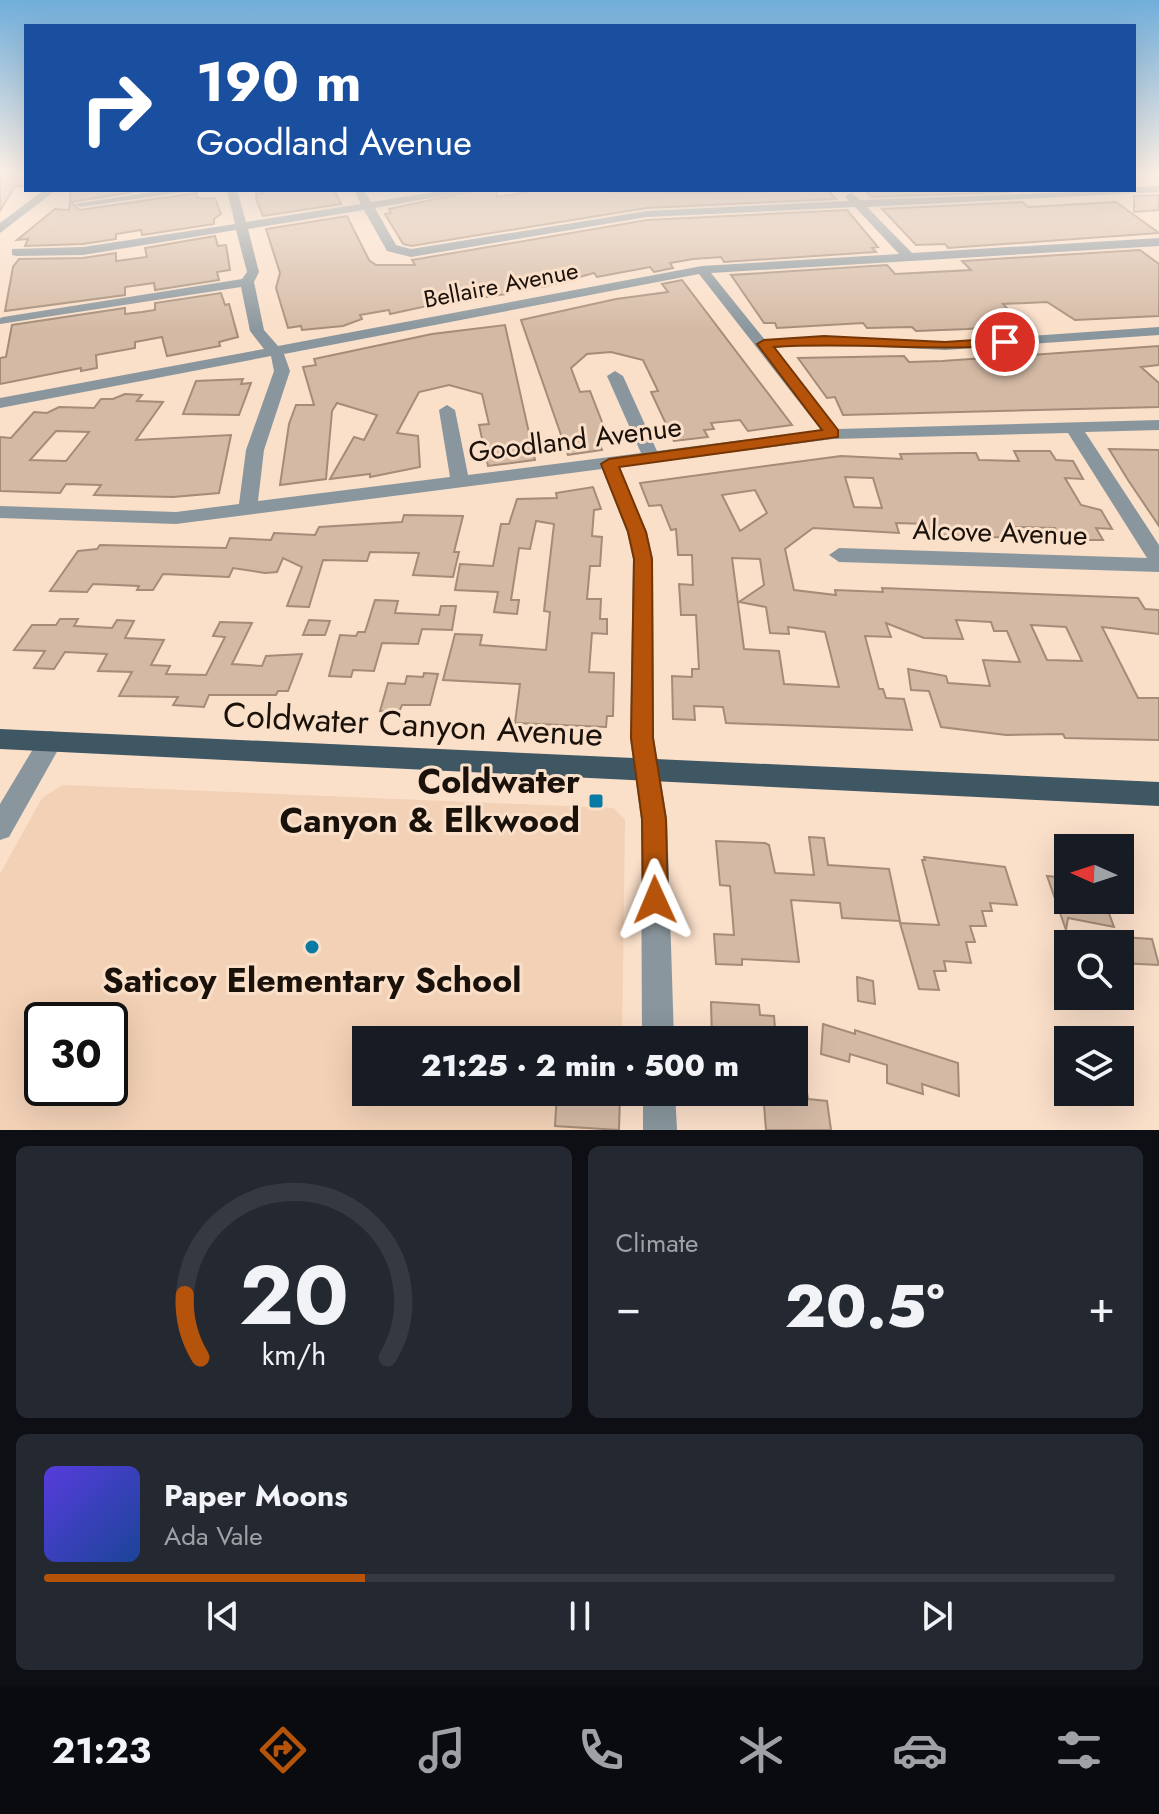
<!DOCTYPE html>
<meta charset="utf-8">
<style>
body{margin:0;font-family:Jost,sans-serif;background:#242831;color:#f1f3f6;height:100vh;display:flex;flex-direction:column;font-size:30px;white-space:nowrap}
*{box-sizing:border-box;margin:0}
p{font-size:26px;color:#9ea1a6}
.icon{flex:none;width:44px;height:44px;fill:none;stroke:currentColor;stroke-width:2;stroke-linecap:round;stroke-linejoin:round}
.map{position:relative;height:1130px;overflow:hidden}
.drawer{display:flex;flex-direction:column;gap:16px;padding:16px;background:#0d0f14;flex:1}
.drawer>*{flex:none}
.hud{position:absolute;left:24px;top:24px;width:1112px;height:168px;border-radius:0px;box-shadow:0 8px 32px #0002;background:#1a4fa0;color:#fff;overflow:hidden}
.needle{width:52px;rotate:273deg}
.buttons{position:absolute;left:1054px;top:834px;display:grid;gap:16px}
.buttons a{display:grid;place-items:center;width:80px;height:80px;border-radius:0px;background:#171b24;box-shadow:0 8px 32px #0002;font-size:40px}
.speed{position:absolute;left:24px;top:1002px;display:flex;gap:16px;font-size:40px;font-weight:700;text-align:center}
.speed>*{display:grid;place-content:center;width:104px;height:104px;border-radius:50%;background:#171b24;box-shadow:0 8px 32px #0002;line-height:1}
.speed .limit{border:4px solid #111;border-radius:12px;background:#fff;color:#111}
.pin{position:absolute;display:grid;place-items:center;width:68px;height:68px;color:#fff;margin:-34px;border:4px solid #fff;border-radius:50%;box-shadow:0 2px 8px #0007}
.me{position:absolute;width:88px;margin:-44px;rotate:359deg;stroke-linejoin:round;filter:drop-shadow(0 0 6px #0008)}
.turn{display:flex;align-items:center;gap:28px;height:168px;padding:0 40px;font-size:36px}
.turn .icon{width:104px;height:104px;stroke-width:2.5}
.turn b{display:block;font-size:56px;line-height:68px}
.big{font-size:60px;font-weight:800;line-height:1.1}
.drawer .widget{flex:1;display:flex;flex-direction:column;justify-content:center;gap:12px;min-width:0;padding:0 28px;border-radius:12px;background:#242831}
.drawer .dial{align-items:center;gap:0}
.dial svg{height:208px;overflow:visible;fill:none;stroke:#363941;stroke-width:7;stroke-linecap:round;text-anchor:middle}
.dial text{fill:#f1f3f6;stroke:none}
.song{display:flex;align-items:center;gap:24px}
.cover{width:96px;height:96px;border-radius:12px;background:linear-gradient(135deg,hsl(250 70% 55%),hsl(220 70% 35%))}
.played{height:8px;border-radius:4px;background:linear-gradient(90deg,#b45309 30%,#363941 30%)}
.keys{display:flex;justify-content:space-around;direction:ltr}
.heat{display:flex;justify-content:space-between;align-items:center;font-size:44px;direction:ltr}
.drawer .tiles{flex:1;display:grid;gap:16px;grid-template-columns:1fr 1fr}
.widget:last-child{grid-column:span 2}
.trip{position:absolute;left:352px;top:1026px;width:456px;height:80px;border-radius:0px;background:#171b24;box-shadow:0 8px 32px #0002;font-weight:800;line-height:80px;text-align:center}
.dock{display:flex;height:128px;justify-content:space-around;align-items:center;background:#090b0e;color:#9ea1a6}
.dock .icon{width:56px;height:56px}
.dock .selected{color:#b45309}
.dock b{font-size:36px;color:#f1f3f6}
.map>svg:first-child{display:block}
.built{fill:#f2d1b6;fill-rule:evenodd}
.building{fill:#d4baa5;stroke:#a48c78;stroke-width:2;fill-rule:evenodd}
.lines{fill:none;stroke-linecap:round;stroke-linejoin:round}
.minor{fill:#89969d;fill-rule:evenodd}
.major{fill:#3f5663;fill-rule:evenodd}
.route{fill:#b45309;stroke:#753606;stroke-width:2}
.poi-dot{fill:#087aa3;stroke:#fadfc9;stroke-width:3}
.labels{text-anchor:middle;stroke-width:6;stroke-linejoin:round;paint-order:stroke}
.far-street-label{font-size:24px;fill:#1a110a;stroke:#fadfc9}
.street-label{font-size:28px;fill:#1a110a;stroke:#fadfc9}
.near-street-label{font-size:34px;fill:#1a110a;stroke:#fadfc9}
.near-poi-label{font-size:34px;font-weight:bold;fill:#1a110a;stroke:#fadfc9;text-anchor:end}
</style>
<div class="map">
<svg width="1159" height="1130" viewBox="0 0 1159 1130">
<rect width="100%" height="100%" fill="#fadfc9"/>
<!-- built -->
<path class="built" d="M63,785L613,808L625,819L622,1040H366V1092H621L620,1130H0V874L42,798ZM42,1020H110V1088H42Z"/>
<!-- building -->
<g class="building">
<path d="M0,173H26V186H15L0,211Z"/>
<path d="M71,190H146L71,202L79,210L197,193V197L203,199L215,198L221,214L214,219V224L142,235L141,230L116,234V239L83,244L25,246L28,239L17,240L55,209L69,210Z"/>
<path d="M264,190H334L341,204L263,216L256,199V194L264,193Z"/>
<path d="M478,190H496L497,197L540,190L690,193L828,190L836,199L647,208L411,246L403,244L385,214L391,213L389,209Z"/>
<path d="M865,190H1006L1008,192L871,197Z"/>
<path d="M1158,195L1159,210L1134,212V196Z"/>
<path d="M1022,202L1028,207L1116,202L1159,233L948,248L945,244L916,245L882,209Z"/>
<path d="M847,210L878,247L872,248L876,252L724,262L721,257L693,259L670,263L673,268L654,272L650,267L597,277L594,273L544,287L530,284L514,287L506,294L480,298L478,295L390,314L389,310L360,315L362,319L343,326L302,330L301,326L288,328L276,288L280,273L266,229L347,216L369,260L376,265H415L412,260L647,220Z"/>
<path d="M215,236L218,246L226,245L230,270L217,272L219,280L155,290L154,283L125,287V295L5,311L13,267L19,259L83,258L116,253V261L147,257L145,248Z"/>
<path d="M1140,250L1159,264V316L1075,320L1047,302L1003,304L1013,315H1003L1011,325L968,329L916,331L912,327L867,328L863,323L777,328L775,323H764L731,275L887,265L895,274L971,270L962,261Z"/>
<path d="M682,280L792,425L748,431L740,420L711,423L714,429L704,430L708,437L674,441L651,392L658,391L643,360L611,352L587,354L571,368L580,392L590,391L609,440L599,442L602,450L568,455L521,320L616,299L668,292L662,284Z"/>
<path d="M221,293L225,305L229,304L238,337L219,342L220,346L167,356L162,337L135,342V348L96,355L97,368L81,371V368L0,384V358L6,357L12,325L125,308V314L142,312L155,310V303Z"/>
<path d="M505,325L535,460L488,466L479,425L489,424L482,394L449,385L419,392L397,433L418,436L420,467L370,477V474L330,479L354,437L364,440L377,415L337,403L332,411L326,479L280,485L289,424L296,405H314L303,367L316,365L314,359L432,334Z"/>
<path d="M1159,346V365L1141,367L1159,383V407L843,415L835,397L827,398L798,358L904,356L909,362L942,361Z"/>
<path d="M243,379L241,384L251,383L239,415L183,414L196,381Z"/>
<path d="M125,394L142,395L137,401L163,402L136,440L231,435L219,493L173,497L94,495L101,485L66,484L60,493L0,491V437L11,438L34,412L47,413L59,407L94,408L101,399H113ZM56,431L89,432L66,461L30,460Z"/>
<path d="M1109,449L1159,450V526L1128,480Z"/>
<path d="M1014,451H1050L1056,460L1073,461L1083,479L1065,478L1081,505L1101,510L1112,529L1096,528L1103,540H1060L1055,528L1011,527L1016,538L933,535L926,524L896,523L899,533L813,528L785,549L794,590L836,595L835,590L883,592L882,588L1138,598L1145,609L1159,610V634L1102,627L1138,698H1159V740L1065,738L1063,734L1006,735L941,727L929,691L911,690L908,669L946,676L948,683L990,686L983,660L1020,662L1007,631H994L991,622L956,620L963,639L924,638L886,623L891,637L865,636L879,689H883L886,698L904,699L912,730L726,723L723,707L694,706L695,720L673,719L672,676L692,677V669H699L696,615H681L679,584L693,585L692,555H678L676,529L671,530L661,505L649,506L640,483L841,456L902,459L900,454L960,453H976L979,460L1019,461ZM845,477L873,478L882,508L854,507ZM755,490L767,513L740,531L722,495ZM732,558L760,559L764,585L739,602L766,607L770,633L789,634L788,627L825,632L839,687L784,684L779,651L744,649ZM1031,625L1066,627L1082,661L1047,660Z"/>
<path d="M593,487L601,509L594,510L592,536L602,537L600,566H590L587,599H601L600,619H607V634L592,633L589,672L614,673L613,716H607L606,727L515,723L520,684L443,680L455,634L482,635L480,645L546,650L550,612L544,611L554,524L536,521L530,549L519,548L511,600H519L517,614L494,612L498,592L455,590L460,564L493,566L501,524H509L517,499L557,498L556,493Z"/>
<path d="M404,515L463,516L454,552H459L453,577L413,575L419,553L370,552L367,561L323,560L309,607L287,606L302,567L283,558L277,572L265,573L233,568L229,577L163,574L153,590H137L139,586L93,584L87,592L50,591L78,551L97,549L100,545L226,548L230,538L271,540L274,533L315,535L319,527L402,522Z"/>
<path d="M375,600L398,601L395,613L439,615L441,606H456L452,630L422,629L418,644L382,643L374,671L353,670L351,677L329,676L340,635L356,636L358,632H365Z"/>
<path d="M60,619H78L74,626L112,628L117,620L134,621L125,638L164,640L151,665L170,666L166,674L206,675L225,637L213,636L220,622L252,623L232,664L262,666L266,656L302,654L288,691H278L276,695H209L204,707L173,705L178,697L119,696L132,672L98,671L107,654L65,652L54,669L34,668L45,651L14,650L32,625H56Z"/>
<path d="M309,620L330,621L325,635H303Z"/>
<path d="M424,673L438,674L430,705H402L399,712L380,711L388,683L405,684L407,676L423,677Z"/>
<path d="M809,837L824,838L828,865L889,869L900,921L842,918L840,903L791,900L799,962L742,959V965L716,964L714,934L734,935L730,886L720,885L716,841L765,843L769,845L775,873L814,875Z"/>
<path d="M924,857L1005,867L1017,905L990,903L992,911H982L986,926H970L975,942H966L971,963L944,961L946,971H934L939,990L919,989L900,923L939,925L922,860H925Z"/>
<path d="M1047,876L1068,878V900H1104L1114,927L1068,918L1066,930Z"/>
<path d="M1120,937L1152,939L1159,965L1120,963Z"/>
<path d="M857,977L873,981L875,1004L858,1001Z"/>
<path d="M711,1002L759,1005L760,1015L774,1016L776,1040H712Z"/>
<path d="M823,1024L855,1034V1030L958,1063L959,1096L922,1084L923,1094L887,1083V1065L850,1054L849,1062L821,1054Z"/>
<path d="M802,1063L808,1099L827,1101L831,1130H766L763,1092H794V1064Z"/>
<path d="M557,1092H620L619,1130L555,1126Z"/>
</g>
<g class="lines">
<!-- minor -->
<g class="minor">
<path d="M1159,186V192L867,207L912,253L1159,238V246L711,273L765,340L824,336L945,342L1159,327V335L945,350L824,344L772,348L838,429L1159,420V430L1085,432L1159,545V572L839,562L829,555L839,548L1147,558L1068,433L833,439L619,467L647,532L653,559L654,738L667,819L674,1040H642L641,819L630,738L633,559L627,532L602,469L176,524L0,518V506L176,512L239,504L246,450L274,371L271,356L0,408V398L264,349L250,331L241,287L0,324V318L3,317L242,279L247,272L236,230L83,255L16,256L12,255V249L83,247L235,224L227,190H237L246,222L361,204L354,190H364L371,202L449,190H475L375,208L396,245L411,249L647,211L849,201L845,196L851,193L861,200L1134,190V187ZM855,207L899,254L702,266L278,346L264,330L254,282L259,272L248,229L364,210L387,251L411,257L647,217ZM699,274L821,430L657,451L623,376L615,371L607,376L641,453L468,475L455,410L447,405L439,410L450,477L258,501L264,450L290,371L284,354Z"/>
<path d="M44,190H56L0,233V223Z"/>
<path d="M166,190H197L80,207L74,204Z"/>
<path d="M51,731L60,734L63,741L9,837L0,840V804L42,734Z"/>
<path d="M643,1092H675L677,1130H643Z"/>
</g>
<!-- major -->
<path class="major" d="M0,729L1159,782V806L0,749Z"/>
</g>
<!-- sky -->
<linearGradient id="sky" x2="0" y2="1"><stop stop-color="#71aedb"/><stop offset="0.52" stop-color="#fdf1e7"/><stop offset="1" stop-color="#fdf1e7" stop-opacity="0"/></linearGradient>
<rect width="1159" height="331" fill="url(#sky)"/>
<!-- route -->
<path class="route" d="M824,336L945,342L1005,338L1012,342L1005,346C928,351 851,342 774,347L838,430V437L619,467L646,532L652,559L653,738L666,819L668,900L664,909L655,913L646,909L643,900L642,819L631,738L634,559L628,532L601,464L609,459L822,430L757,344L764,340Z"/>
<!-- markers -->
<g class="poi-dot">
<rect x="588" y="793" width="16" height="16" rx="4"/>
<circle cx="312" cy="947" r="8"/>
</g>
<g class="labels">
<!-- far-street labels -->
<g class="far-street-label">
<text transform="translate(501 285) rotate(-11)" y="8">Bellaire Avenue</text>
</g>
<!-- street labels -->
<g class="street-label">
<text transform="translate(575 439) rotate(-7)" y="10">Goodland Avenue</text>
<text transform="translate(1000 532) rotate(2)" y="10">Alcove Avenue</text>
</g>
<!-- near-street labels -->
<g class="near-street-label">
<text transform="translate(413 724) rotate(3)" y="12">Coldwater Canyon Avenue</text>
</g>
<!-- near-poi labels -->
<g class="near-poi-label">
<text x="580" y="793">Coldwater<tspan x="580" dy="39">Canyon &amp; Elkwood</tspan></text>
<text x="312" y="992" text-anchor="middle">Saticoy Elementary School</text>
</g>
</g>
</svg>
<div class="buttons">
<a><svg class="needle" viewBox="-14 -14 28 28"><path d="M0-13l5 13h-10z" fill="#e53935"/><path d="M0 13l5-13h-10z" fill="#9ea1a6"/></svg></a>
<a><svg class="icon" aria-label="search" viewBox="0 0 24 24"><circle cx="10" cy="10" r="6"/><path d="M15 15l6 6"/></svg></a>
<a><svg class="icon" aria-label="layers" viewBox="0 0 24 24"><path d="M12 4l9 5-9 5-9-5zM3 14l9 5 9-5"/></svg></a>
</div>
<div class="speed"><div class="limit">30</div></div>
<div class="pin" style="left:1005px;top:342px;background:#d93025"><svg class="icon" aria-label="arrive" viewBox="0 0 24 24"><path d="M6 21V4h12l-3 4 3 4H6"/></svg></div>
<svg class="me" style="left:655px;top:900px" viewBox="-20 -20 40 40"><path d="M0-17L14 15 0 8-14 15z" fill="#b45309" stroke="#fff" stroke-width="4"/></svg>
<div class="trip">21:25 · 2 min · 500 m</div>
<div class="hud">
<div class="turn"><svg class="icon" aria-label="right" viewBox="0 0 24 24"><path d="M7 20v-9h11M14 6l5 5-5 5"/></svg><div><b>190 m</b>Goodland Avenue</div></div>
</div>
</div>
<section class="drawer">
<div class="tiles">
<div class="widget dial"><svg viewBox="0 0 100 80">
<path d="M14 69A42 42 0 1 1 86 69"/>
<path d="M14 69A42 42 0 0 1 8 45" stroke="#b45309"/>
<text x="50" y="56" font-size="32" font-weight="700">20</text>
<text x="50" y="72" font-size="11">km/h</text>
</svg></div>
<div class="widget"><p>Climate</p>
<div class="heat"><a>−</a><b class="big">20.5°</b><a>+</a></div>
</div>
<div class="widget">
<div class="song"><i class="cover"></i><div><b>Paper Moons</b><p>Ada Vale</p></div></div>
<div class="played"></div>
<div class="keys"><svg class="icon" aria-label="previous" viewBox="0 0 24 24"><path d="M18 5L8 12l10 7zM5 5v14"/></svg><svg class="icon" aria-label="pause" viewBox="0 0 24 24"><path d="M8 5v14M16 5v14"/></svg><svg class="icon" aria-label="next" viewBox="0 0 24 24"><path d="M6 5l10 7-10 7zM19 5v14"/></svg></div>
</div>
</div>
</section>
<nav class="dock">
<b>21:23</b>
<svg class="icon selected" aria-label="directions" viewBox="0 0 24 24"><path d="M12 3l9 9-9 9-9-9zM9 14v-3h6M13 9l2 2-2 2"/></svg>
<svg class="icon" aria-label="music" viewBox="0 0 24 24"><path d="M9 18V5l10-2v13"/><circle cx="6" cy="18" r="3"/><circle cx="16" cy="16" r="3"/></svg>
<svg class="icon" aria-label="phone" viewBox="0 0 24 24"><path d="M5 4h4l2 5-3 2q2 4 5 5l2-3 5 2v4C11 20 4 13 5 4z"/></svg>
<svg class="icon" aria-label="climate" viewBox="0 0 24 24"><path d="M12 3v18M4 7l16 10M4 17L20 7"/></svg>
<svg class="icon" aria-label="car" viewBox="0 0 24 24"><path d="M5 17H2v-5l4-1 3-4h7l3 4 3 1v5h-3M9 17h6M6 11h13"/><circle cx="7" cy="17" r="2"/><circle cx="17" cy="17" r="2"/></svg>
<svg class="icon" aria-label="filters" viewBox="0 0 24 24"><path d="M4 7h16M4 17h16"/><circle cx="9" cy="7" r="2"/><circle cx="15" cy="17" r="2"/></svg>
</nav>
